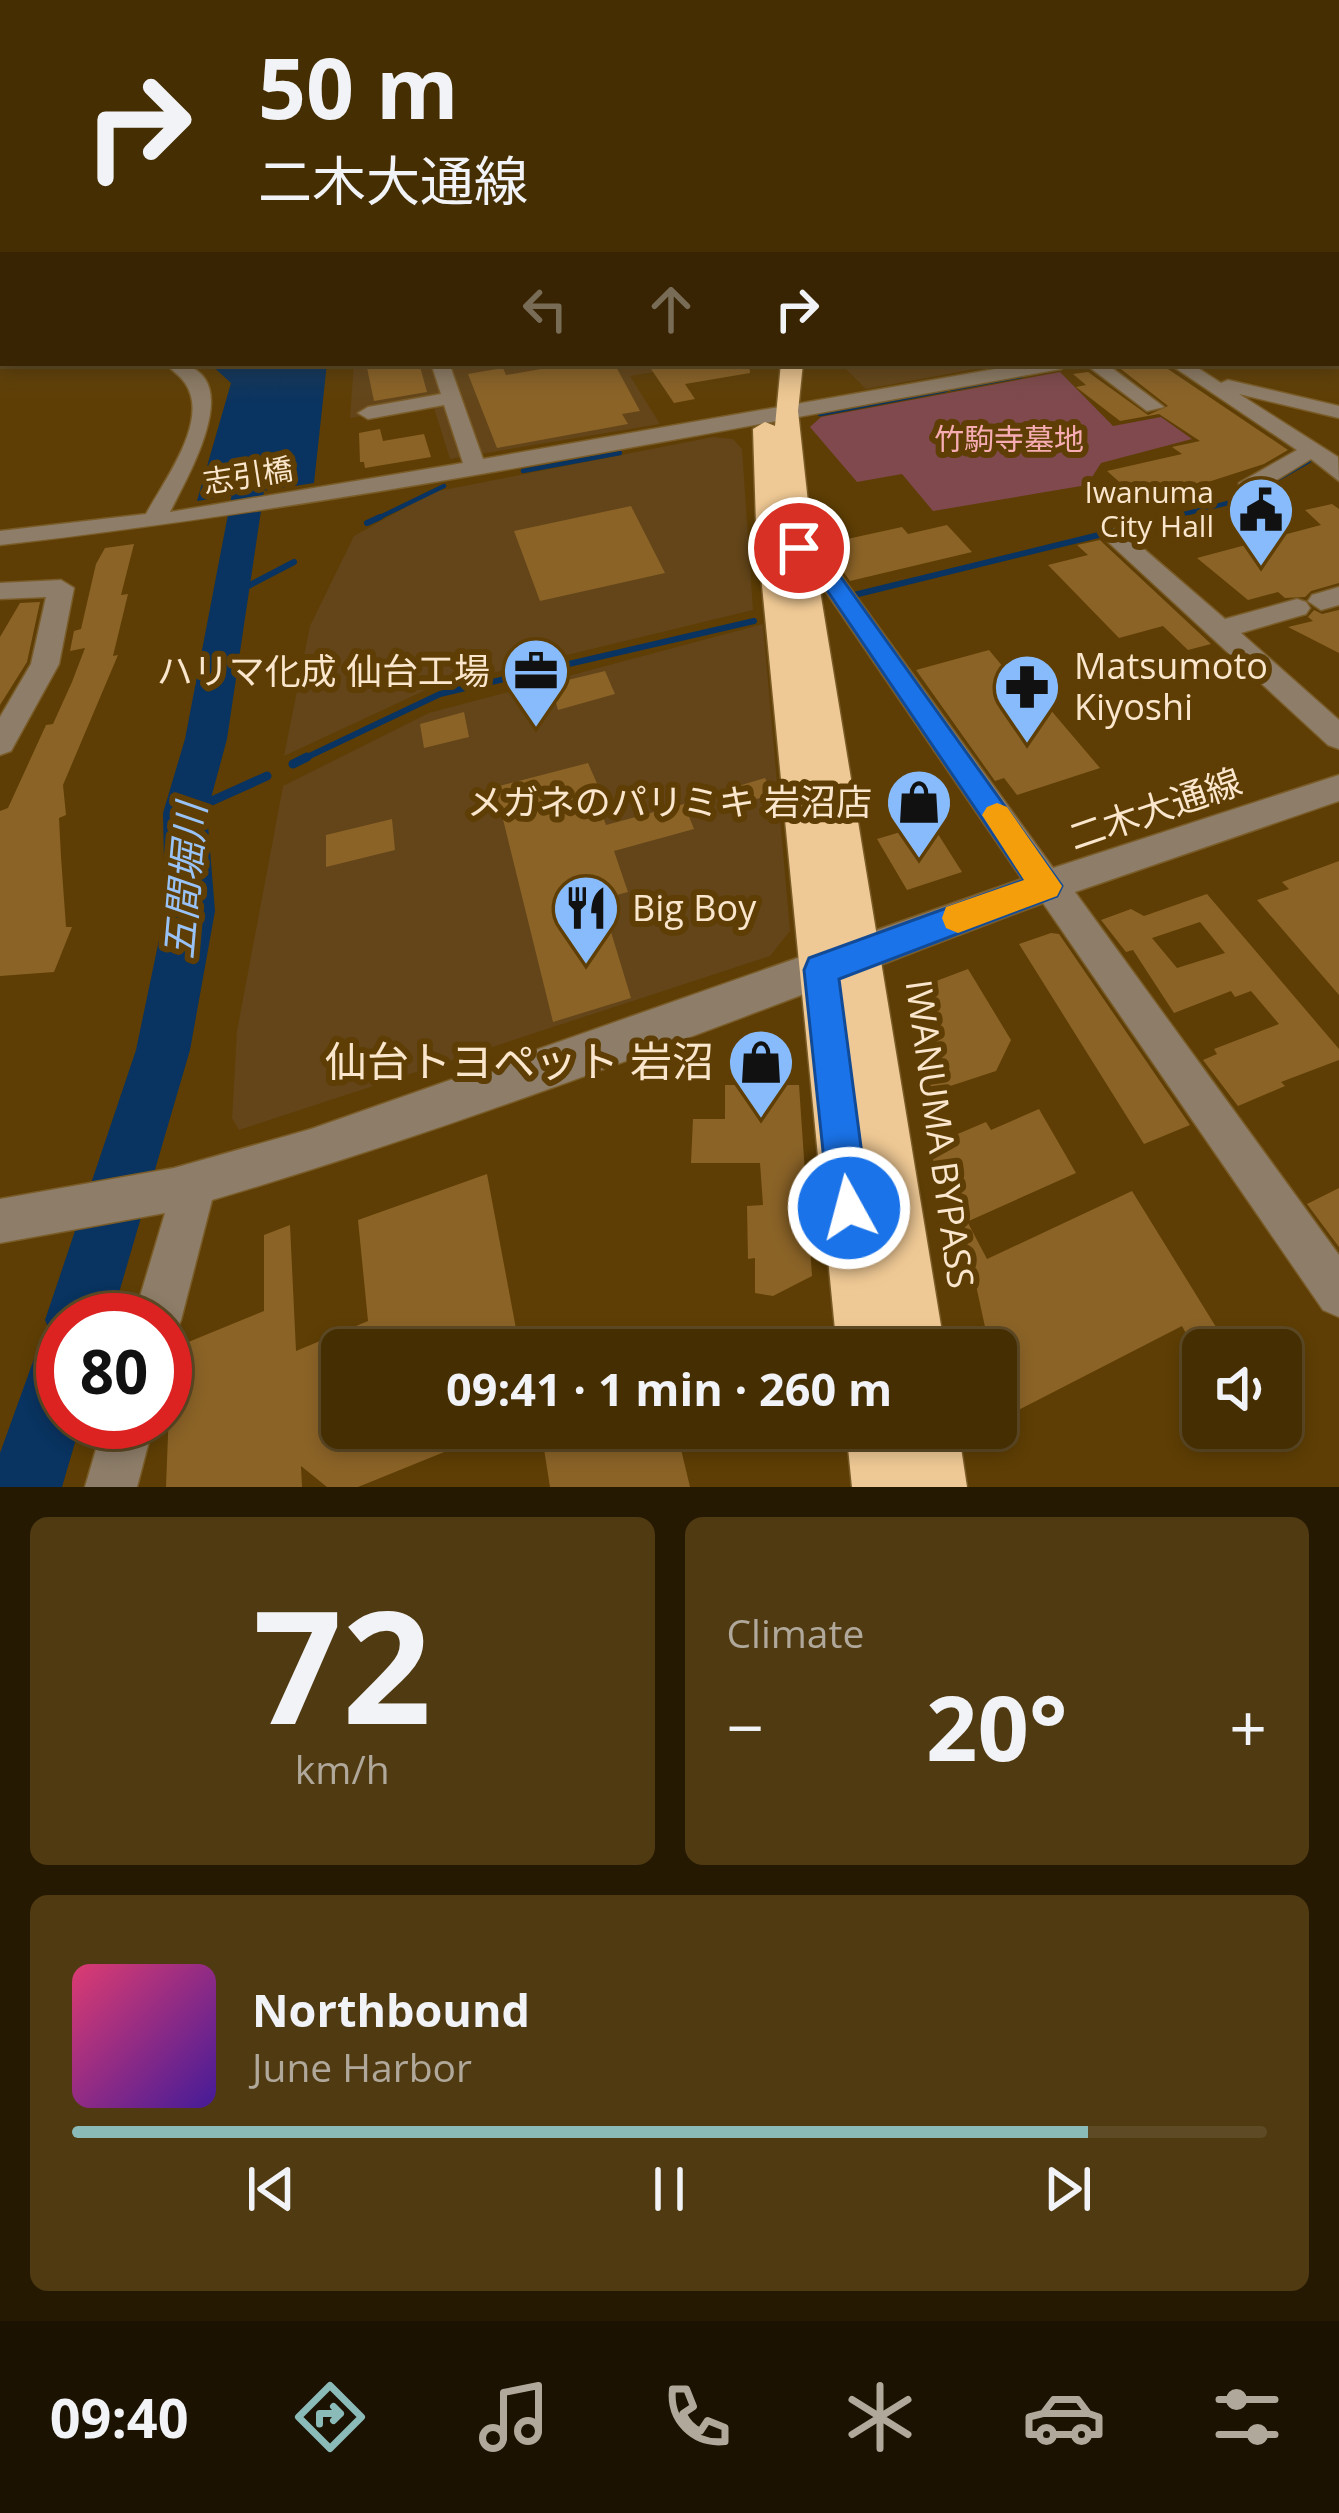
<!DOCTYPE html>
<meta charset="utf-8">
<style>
body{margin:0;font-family:"Open Sans","Noto Sans JP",sans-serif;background:#503a12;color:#f1f3f6;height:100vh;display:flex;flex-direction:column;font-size:45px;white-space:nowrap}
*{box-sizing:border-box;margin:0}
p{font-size:39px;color:#b0a89a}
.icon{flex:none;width:66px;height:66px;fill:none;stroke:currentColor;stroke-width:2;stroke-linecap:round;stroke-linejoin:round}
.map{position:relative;height:1487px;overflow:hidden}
.details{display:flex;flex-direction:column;gap:30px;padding:30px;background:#261902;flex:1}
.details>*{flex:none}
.guide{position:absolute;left:0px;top:0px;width:1341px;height:366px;box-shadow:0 6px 18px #0003,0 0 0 3px #5e4a25;background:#462e03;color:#f1f3f6;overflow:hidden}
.fabs{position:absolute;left:1182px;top:1329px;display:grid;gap:24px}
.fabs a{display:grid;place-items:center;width:120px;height:120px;border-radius:18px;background:#462e03;box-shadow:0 6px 18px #0003,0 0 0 3px #5e4a25;font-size:60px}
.speed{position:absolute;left:36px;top:1293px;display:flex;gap:24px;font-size:60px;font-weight:700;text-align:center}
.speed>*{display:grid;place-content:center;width:156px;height:156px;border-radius:50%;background:#462e03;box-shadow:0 6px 18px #0003,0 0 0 3px #5e4a25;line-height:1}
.speed .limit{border:18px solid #d22;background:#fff;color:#111}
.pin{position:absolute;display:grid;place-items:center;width:102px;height:102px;color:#fff;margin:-51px;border:6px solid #fff;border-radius:50%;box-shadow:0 3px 12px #0007}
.me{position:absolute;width:132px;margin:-66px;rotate:353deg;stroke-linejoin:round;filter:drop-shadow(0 0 9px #0008)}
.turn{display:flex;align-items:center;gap:42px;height:252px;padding:0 60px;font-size:54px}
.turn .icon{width:156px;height:156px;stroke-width:2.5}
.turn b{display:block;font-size:84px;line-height:102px}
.lanes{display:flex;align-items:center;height:114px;padding:0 60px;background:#0003;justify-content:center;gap:60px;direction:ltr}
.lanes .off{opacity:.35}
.big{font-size:90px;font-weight:700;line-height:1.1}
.details .tile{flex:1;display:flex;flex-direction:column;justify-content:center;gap:18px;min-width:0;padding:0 42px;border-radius:18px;background:#503a12}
.details .dial{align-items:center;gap:0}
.dial b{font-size:156px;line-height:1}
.song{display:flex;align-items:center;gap:36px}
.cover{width:144px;height:144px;border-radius:18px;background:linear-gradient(135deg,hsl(340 70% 55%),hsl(260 70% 35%))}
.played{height:12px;border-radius:6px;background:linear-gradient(90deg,#8bbbb9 85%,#5e4a25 85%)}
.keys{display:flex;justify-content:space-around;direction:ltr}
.heat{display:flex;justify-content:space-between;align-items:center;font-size:66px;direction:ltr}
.details .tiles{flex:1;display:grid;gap:30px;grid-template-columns:1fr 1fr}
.tile:last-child{grid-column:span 2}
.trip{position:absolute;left:321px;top:1329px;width:696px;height:120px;border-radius:18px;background:#462e03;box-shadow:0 6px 18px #0003,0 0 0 3px #5e4a25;font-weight:700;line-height:120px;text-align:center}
.tab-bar{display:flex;height:192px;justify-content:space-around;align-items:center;background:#1c1201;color:#b0a89a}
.tab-bar .icon{width:84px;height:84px}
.tab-bar .on{color:#8bbbb9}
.tab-bar b{font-size:54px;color:#f1f3f6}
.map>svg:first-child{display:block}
.built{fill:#634519}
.green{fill:#7f494e}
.water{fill:#093360}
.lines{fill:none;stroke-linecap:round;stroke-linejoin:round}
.stream-far2{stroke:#093360;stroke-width:4.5}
.stream-far1{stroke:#093360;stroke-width:6}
.stream{stroke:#093360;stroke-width:9}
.river{fill:#093360;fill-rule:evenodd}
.building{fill:#8b6327;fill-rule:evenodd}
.minor-casing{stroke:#7a5c28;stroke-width:3}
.highway-casing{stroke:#7a5c28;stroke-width:3}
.minor{fill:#8d7d69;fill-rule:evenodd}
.highway{fill:#efc995;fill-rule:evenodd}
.route{fill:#1a73e8;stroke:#114b97;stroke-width:3}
.slow{fill:#f59e0b}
.labels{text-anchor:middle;stroke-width:12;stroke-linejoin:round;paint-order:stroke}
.far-park-label{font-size:30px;fill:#f6acb2;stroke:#5e3e04}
.far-street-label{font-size:30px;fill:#fae6cc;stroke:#5e3e04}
.far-poi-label{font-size:30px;fill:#fae6cc;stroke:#5e3e04;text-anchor:end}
.poi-label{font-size:36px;fill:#fae6cc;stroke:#5e3e04;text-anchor:start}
.street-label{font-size:36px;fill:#fae6cc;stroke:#5e3e04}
.water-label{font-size:39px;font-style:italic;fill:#99c3f7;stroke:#5e3e04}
.near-poi-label{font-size:42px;fill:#fae6cc;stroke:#5e3e04;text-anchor:end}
</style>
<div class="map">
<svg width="1339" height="1487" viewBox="0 0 1339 1487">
<rect width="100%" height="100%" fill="#5e3e04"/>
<!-- built -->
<g class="built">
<path d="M354,363H668L672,369L630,376L660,424L450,459L433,405L350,418Z"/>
<path d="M840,363H1008L866,389Z"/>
<path d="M713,437L733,439L742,449L753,610L430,688L284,756L310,626L354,536L433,492Z"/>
<path d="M763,624L790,931L770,956L239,1130L232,1118L237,1031L283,786L429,713Z"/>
</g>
<!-- green -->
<path class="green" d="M1060,372L1113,426L1161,417L1192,439L1101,463L1087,485L933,511L902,474L857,482L810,427L821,417Z"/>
<!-- water -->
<path class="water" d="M209,363H327L314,483L197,501L231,383Z"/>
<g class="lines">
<!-- stream-far2 -->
<g class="stream-far2">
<path d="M1074,366L1091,363"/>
<path d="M951,389L1021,376"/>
<path d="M820,414L946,390"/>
<path d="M523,471L620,453"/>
<path d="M1274,481L1309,461"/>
<path d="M374,520L444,486"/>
<path d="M1160,520L1244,499L1261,489"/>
</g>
<!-- stream-far1 -->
<g class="stream-far1">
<path d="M367,523L380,517"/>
<path d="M229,596L294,562"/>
<path d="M850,596L1172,517"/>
<path d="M301,760L440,694L754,621"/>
</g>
<!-- stream -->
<g class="stream">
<path d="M293,764L307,757"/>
<path d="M185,813L267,776"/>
</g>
<!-- river -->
<path class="river" d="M257,363H283L227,739L207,813L215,911L190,1050L111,1320H63V1422H81L62,1487H0V1453L39,1345L53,1339L45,1320L136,1050L165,911L163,813L185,739Z"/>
</g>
<!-- building -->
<g class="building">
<path d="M366,363H419L427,392L374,401Z"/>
<path d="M545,363H614L640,411L622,414L628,424L497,448L468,374L503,368L506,375L547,368Z"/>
<path d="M647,363H749L750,373L685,384L695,399L674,403Z"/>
<path d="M1164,363L1165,367L1288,450L1264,464L1205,483L1213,489L1158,502L1147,492L1134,495L1107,471L1182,454L1172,447L1200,441L1159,414L1120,421L1076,387L1086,385L1073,374L1088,372L1148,415L1168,406L1117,366Z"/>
<path d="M380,429L383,441L424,434L431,457L365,468L364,462H360L359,433Z"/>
<path d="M1332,504L1339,509V583L1311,591L1305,597L1285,598L1278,592L1248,600L1197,558L1321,525L1305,510Z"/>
<path d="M631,506L665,573L540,601L514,531Z"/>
<path d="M947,525L972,552L850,581L830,553L838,541L902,527L908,534Z"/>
<path d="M1100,540L1104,544L1211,644L1188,650L1163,626L1119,638L1048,565L1088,555L1077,545Z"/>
<path d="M134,544L121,595L128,594L113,656L118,655L63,785L66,815L59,818L61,857L66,927H72L54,972L0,976V811L8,808L46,725L53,724L72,682L85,648L70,651L74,631L81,629L96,564L105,548Z"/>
<path d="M40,602L27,662L0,705V637L20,603Z"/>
<path d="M1314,610L1322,614L1339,610V653L1288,627L1313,621L1308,617Z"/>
<path d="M989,650L1033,703L1043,701L1100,768L1017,795L1004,778L995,781L916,670Z"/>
<path d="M605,671L615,694L558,710L551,684Z"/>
<path d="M464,712L469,737L424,748L420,724Z"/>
<path d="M588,763L599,788L593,789L606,825L684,804L694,829L614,851L628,892L609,897L616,919L608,922L631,998L553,1022L495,787Z"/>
<path d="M765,778L773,794L733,806L725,790Z"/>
<path d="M392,819L395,850L326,867V835Z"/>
<path d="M931,823L962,872L907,890L877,839Z"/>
<path d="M1339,861V995L1257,900L1289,889L1282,882Z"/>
<path d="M1207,894L1339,1049V1060L1281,1082L1285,1086L1238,1106L1203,1060L1217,1054L1214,1049L1279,1024L1251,991L1235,997L1231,991L1174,1013L1133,950L1126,952L1101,920L1131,909L1144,916ZM1200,922L1225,953L1177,968L1152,938Z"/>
<path d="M1051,933L1059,934L1190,1125L1144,1144L1019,944Z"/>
<path d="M968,969L1011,1040L996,1071L932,1092L914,1012L923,986Z"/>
<path d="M725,1085H799L812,1276L773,1296L755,1293V1258L748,1259L747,1206L763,1205L760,1163H691L693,1119H725Z"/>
<path d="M1039,1109L1076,1173L962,1224L927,1147L986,1122L991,1130Z"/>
<path d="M487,1174L520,1350H342V1428L501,1429L358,1487H327L301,1466L302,1487H166L170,1384L181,1345L264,1311V1235L290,1225L296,1351L368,1321L358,1220Z"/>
<path d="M1339,1188V1247L1307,1204Z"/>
<path d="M1132,1191L1216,1327L1190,1341L1182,1326L1005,1417L996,1350H990L963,1225L968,1223L987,1259Z"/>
<path d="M595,1428H676L690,1487H550L544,1449Z"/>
</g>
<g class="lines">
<!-- minor casing -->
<g class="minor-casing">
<g id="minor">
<rect x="1338" y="213" width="1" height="8"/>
<rect x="0" y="265" width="3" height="10"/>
<rect x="1338" y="311" width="1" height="10"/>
<rect x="1338" y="347" width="1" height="11"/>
<path d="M165,363C254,363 190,472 170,512L463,463L444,405L368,419L358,413L368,407L441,394L431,363H449L483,459L1029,363H1070L1061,369C708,432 356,504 0,545V531L146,514C163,482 211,420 185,383C180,375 171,370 165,363Z"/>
<path d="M1084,363H1105L1164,407L1147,411Z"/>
<path d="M1168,363H1190L1221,383L1228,380L1339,406V418L1239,394L1338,457L1339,481L1311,459L1255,493H1239V483L1297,450Z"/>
<path d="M1115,529L1123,531L1225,619L1297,599L1306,602L1310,608L1306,614L1241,633L1339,720V749L1328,745L1107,541L1103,536Z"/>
<path d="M799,540L821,548L1053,868L1339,775V801L1075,892L1339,1255V1317L1323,1310L1043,903C768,1007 494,1117 212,1200L181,1320L174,1337L165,1340V1320H133L165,1213L0,1243V1199L174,1168L311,1129L1022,879L803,558L787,548Z"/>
<path d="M61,580L74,588L59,664L11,751L0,755V717L31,664L46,597L0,599V583Z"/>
<path d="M1339,587V605L1321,610L1308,601L1312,595Z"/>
<path d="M104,1422H154L137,1487H85Z"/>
</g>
</g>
<!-- highway casing -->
<g class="highway-casing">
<g id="highway">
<path d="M781,363H803L798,411L813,548L945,1350H837L756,524L753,429L765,422L775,426Z"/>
<path d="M846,1428H958L967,1487H852Z"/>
</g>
</g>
<!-- minor -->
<use href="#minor" class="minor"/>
<!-- highway -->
<use href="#highway" class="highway"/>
</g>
<!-- sky -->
<linearGradient id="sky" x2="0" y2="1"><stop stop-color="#342202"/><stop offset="0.48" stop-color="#68583a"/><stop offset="1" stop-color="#68583a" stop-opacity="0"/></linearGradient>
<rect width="1339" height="403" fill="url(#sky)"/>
<!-- route -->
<path class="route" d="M799,541L820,548L1062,886L1057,896L839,979L869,1208L863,1222L849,1227L835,1222L829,1208L804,970L809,958L1024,880L805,558L791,553V543Z"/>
<!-- slow -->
<path class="slow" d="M997,803L1007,807L1062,886L1057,896L958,933L946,928L942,918L946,907L1024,880L982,815L987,807Z"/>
<!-- icons -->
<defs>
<g id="civic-pin" transform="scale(3.45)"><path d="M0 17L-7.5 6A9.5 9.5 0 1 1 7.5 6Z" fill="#87bbfb" stroke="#5e3e04"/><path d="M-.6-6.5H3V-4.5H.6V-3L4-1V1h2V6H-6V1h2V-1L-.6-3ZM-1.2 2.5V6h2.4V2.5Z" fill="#111"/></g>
<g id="office-pin" transform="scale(3.45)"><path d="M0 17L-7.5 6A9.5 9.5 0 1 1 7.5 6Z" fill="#87bbfb" stroke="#5e3e04"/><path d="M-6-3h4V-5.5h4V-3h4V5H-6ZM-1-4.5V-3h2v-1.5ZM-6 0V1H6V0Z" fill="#111"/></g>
<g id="pharmacy-pin" transform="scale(3.45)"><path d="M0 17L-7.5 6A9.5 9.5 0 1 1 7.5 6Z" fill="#87bbfb" stroke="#5e3e04"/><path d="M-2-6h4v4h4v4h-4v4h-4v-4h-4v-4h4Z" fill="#111"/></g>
<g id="shop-pin" transform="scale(3.45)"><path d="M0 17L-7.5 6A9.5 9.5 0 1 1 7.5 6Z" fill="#87bbfb" stroke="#5e3e04"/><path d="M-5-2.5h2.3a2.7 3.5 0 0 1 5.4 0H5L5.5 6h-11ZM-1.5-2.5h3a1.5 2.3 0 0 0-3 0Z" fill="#111"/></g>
<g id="restaurant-pin" transform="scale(3.45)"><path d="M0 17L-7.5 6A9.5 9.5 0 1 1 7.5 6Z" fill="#87bbfb" stroke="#5e3e04"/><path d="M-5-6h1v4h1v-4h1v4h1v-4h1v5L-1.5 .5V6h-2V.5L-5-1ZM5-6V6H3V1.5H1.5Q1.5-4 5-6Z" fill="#111"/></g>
</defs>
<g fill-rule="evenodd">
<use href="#civic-pin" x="1261" y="510"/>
<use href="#office-pin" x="536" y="671"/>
<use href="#pharmacy-pin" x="1027" y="687"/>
<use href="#shop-pin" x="919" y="802"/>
<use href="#restaurant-pin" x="586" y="908"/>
<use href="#shop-pin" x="761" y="1062"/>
</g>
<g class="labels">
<!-- far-park labels -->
<g class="far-park-label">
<text x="1009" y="450">竹駒寺墓地</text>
</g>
<!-- far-street labels -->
<g class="far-street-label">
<text transform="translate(248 476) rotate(-9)" y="10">志引橋</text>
</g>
<!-- far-poi labels -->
<g class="far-poi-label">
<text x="1214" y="503">Iwanuma<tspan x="1214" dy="34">City Hall</tspan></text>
</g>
<!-- poi labels -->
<g class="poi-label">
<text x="1074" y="679">Matsumoto<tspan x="1074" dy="41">Kiyoshi</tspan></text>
<text x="490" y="684" text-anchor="end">ハリマ化成 仙台工場</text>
<text x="872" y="815" text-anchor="end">メガネのパリミキ 岩沼店</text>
<text x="632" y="921">Big Boy</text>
</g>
<!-- street labels -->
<g class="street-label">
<text transform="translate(1155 809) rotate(-19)" y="13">二木大通線</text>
<text transform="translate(940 1134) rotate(82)" y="13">IWANUMA BYPASS</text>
</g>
<!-- water labels -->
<g class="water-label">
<text transform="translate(185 881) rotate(-85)" y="14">五間堀川</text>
</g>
<!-- near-poi labels -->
<g class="near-poi-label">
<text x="714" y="1077">仙台トヨペット 岩沼</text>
</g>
</g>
</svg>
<div class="fabs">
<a><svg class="icon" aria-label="sound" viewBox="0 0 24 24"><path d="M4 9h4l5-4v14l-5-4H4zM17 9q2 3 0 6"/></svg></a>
</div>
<div class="speed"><div class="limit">80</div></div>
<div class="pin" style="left:799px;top:548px;background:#d93025"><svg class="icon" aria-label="arrive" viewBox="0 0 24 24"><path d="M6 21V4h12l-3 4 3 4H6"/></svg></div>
<svg class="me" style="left:849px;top:1208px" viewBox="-20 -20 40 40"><circle r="17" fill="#1a73e8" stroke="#fff" stroke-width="3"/><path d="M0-11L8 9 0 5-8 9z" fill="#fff"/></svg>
<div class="trip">09:41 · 1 min · 260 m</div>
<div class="guide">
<div class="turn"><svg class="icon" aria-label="right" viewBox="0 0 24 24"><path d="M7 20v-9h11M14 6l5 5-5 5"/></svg><div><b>50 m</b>二木大通線</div></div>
<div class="lanes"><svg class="icon off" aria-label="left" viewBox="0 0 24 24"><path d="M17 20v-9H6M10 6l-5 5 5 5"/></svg><svg class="icon off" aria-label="ahead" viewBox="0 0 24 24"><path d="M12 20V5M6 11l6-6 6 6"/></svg><svg class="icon" aria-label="right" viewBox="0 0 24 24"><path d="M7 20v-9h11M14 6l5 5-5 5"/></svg></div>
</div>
</div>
<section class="details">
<div class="tiles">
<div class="tile dial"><b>72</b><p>km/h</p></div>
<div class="tile"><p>Climate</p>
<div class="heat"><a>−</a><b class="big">20°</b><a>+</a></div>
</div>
<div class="tile">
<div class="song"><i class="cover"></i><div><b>Northbound</b><p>June Harbor</p></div></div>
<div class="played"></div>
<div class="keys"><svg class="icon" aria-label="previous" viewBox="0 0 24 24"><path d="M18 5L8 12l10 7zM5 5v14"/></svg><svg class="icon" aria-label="pause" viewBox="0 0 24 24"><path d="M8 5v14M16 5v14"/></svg><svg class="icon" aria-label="next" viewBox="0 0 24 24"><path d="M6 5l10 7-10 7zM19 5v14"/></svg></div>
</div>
</div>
</section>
<nav class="tab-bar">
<b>09:40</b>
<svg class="icon on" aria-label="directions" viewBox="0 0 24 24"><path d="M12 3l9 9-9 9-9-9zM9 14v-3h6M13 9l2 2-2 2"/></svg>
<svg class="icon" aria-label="music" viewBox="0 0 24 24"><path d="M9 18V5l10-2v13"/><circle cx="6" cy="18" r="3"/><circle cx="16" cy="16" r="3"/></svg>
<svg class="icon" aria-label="phone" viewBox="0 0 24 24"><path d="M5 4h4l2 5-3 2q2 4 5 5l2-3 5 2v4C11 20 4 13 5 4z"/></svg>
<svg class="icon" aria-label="climate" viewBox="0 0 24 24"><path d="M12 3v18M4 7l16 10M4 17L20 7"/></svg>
<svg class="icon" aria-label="car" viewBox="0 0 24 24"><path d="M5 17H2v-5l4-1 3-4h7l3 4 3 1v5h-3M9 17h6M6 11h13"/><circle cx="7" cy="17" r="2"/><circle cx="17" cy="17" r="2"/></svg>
<svg class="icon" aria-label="filters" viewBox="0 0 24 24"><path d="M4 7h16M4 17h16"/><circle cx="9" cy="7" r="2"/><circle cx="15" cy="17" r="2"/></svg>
</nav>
